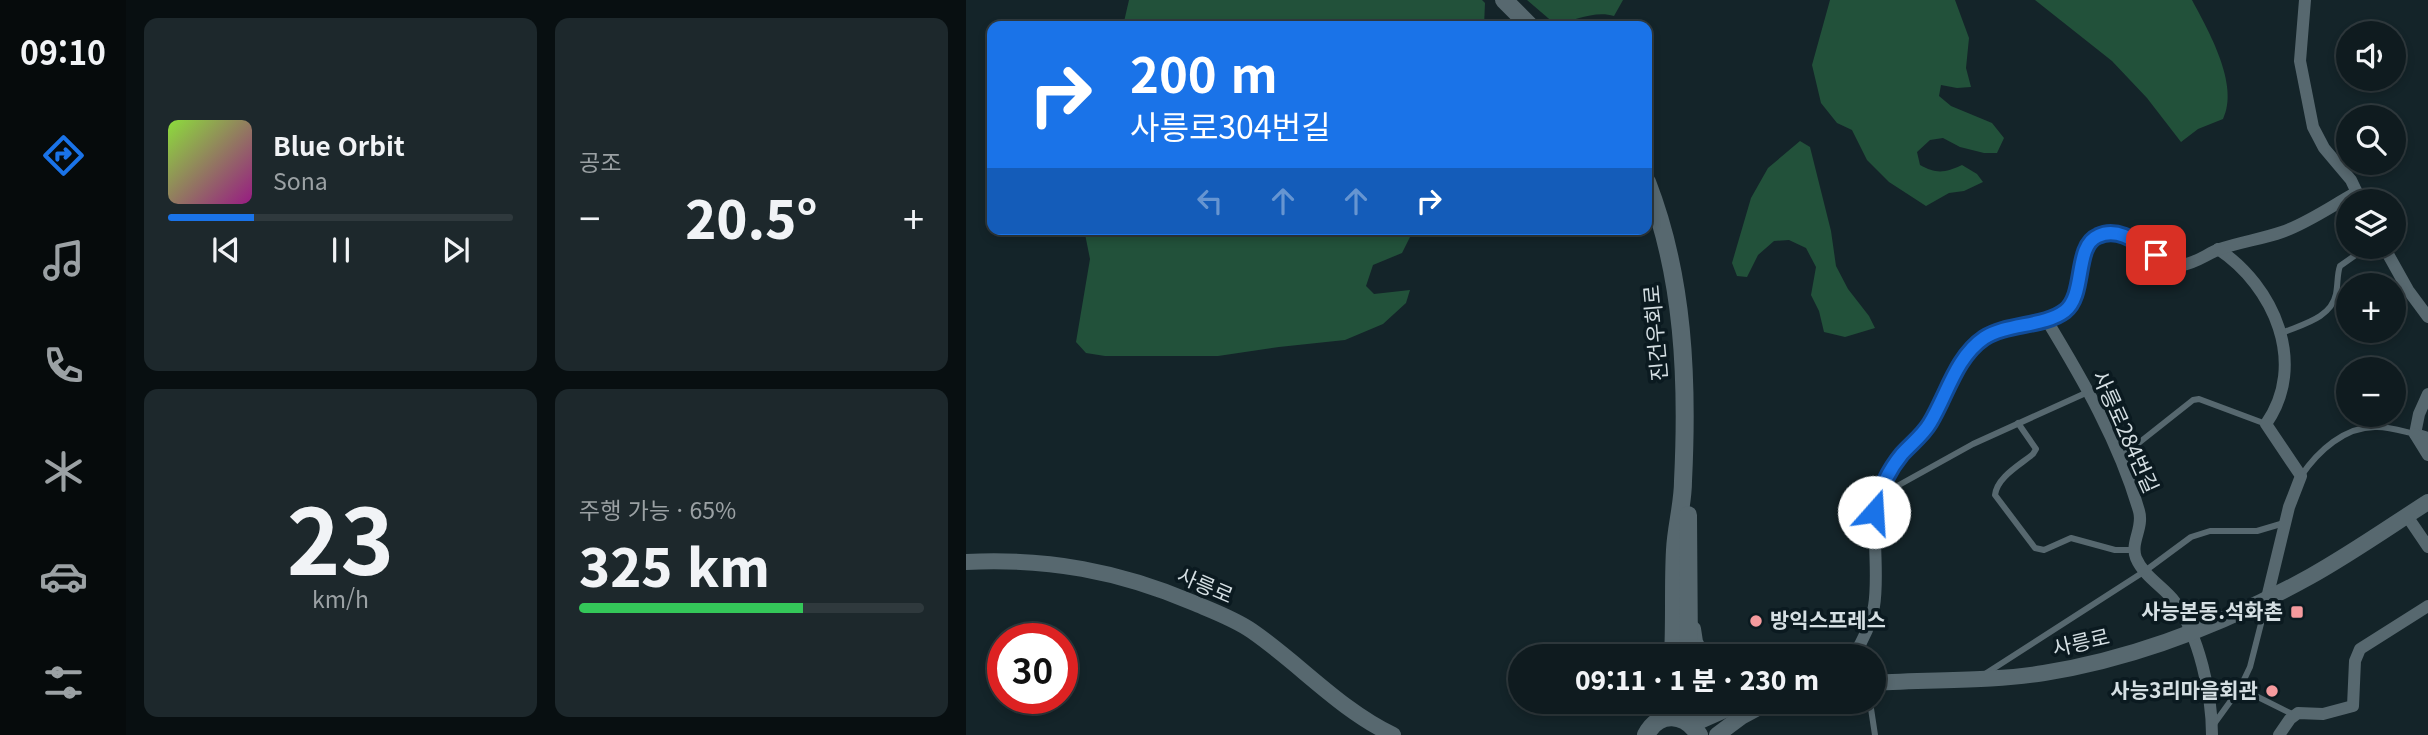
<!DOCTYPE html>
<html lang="ko">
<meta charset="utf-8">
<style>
body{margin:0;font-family:Georgia,"Noto Sans KR",serif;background:#1d282c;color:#f1f3f6;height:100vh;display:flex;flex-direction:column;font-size:26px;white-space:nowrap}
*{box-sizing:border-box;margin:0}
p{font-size:23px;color:#9ba1a4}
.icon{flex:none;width:38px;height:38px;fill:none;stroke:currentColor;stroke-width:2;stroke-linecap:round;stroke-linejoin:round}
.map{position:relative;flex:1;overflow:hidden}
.panel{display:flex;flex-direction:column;gap:18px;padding:18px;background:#080f11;width:840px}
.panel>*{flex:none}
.guide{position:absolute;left:21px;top:21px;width:665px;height:214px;border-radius:14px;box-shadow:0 4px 10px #0003,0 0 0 2px #2f393d;background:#1a73e8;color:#fff;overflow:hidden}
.controls{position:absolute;left:1370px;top:21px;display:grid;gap:14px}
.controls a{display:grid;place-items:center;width:70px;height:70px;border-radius:50%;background:#0f1b1f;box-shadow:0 4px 10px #0003,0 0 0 2px #2f393d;font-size:35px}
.speed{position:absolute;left:21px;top:623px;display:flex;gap:14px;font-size:35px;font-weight:700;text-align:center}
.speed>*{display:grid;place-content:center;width:91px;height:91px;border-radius:50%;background:#0f1b1f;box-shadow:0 4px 10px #0003,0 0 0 2px #2f393d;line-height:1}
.speed .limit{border:10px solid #d22;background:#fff;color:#111}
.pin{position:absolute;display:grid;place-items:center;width:60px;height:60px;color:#fff;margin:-30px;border-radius:14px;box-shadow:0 4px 10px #0006}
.me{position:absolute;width:77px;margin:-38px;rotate:19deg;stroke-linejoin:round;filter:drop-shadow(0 0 5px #0008)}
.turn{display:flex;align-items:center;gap:24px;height:147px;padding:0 28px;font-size:32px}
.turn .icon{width:91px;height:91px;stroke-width:2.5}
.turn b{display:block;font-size:49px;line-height:60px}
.lanes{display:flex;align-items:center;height:66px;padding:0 28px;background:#0003;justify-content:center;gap:35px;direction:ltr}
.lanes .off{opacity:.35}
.big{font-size:52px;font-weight:800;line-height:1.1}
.panel .card{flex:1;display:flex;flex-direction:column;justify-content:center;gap:10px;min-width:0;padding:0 24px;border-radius:14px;background:#1d282c}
.panel .dial{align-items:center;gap:0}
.dial b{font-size:91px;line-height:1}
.song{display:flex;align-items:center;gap:21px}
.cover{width:84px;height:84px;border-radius:10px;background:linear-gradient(135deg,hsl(90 70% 55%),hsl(310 70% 35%))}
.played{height:7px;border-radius:4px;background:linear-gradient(90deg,#1a73e8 25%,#2f393d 25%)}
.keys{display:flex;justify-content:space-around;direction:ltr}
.heat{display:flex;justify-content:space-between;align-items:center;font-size:38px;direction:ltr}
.charge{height:10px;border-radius:5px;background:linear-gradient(90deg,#34c759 65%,#2f393d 0)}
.panel .tiles{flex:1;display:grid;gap:18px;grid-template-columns:repeat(2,1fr)}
.trip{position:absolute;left:542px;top:644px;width:378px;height:70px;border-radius:35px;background:#0f1b1f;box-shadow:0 4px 10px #0003,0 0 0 2px #2f393d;font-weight:800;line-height:70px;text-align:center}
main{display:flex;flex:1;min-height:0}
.tabs{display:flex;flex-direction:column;width:126px;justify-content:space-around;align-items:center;background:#060b0c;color:#9ba1a4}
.tabs .icon{width:49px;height:49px}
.tabs .on{color:#1a73e8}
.tabs b{font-size:32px;color:#f1f3f6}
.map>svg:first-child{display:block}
.green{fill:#22513a}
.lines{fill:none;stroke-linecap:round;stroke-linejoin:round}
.service{stroke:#57686f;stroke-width:6}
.minor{stroke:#57686f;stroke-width:12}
.tertiary{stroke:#57686f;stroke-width:16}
.secondary{stroke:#57686f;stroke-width:18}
.route-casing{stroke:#114b97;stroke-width:18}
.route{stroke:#1a73e8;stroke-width:12}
.poi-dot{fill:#f59b9e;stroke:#0b1a20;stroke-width:2.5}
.labels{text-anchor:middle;stroke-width:7;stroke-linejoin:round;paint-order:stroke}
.street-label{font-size:21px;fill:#d5dfe3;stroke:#0b1a20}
.poi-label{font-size:21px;font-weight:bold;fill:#d5dfe3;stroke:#0b1a20;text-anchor:end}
</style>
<main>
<nav class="tabs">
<b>09:10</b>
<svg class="icon on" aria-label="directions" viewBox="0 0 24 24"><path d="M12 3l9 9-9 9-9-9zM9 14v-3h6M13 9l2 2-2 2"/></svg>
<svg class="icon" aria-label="music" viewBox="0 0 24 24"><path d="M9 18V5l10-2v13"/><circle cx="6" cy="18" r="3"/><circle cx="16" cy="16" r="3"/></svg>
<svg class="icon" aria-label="phone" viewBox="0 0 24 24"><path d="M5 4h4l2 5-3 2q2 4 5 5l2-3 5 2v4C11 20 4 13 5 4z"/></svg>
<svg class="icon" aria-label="climate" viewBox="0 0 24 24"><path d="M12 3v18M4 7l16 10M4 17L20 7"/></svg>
<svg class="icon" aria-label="car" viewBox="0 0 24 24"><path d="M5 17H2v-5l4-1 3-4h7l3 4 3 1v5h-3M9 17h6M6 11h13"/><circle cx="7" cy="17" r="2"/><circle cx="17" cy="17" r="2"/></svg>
<svg class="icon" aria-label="filters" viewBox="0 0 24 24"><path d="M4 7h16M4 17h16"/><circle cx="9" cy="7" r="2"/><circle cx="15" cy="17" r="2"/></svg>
</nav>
<section class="panel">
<div class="tiles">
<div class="card">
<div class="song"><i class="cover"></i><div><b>Blue Orbit</b><p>Sona</p></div></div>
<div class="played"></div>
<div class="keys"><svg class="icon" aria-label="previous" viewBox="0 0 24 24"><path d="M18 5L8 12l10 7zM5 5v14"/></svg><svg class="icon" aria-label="pause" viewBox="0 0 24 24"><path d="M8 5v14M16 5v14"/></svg><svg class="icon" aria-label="next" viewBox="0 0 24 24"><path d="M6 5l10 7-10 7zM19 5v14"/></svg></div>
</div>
<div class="card"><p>공조</p>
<div class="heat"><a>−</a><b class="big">20.5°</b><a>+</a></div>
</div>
<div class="card dial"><b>23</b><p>km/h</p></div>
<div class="card"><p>주행 가능 · 65%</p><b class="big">325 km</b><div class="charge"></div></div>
</div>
</section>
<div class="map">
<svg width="1462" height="735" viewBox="0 0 1462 735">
<rect width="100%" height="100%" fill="#142429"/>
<!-- green -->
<g class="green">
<path d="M163,0H516L519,3L518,26H157Z"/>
<path d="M561,0H657L648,16C629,10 608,21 589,24Z"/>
<path d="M864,0H989L1003,38L1000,68L1005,87L991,88L975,85L973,96L985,106L1026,123L1038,138L1031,153H1018L994,147L977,138L964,140L951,152L954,165C970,174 979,173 996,165L1011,174L1017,182L998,191L983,193L960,206L923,182L901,160L886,130L871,123L855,103L846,65Z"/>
<path d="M1069,0H1226C1242,30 1274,85 1257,119L1232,129L1215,142L1181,98L1146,61Z"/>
<path d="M834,141L844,147L865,231L870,266L882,289L903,316L909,328L879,337L858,332L853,311L845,295L850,267L840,248L823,240L808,241L792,255L781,277L771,276L766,263L785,198L802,168Z"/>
<path d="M118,229H442L445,235L436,253L407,265L400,286L408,294L444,290L440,303L417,324L379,340L313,347L252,356H139L120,353L110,342L124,259Z"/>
</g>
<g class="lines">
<!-- service -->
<g class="service">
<path d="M1316,333C1337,324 1365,318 1370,294C1372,284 1371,274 1374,266L1401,247"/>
<path d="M1052,423L1070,449L1067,454C1054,465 1031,477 1029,495L1069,548L1078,550L1105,538L1149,550H1168"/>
<path d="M1155,457L1227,400L1233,399L1300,424"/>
<path d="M1335,476C1352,451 1379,426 1411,427C1424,427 1436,431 1449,434"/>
<path d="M915,495L1007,444L1122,392"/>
<path d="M1019,674L1179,571L1225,537L1244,531H1291L1318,523"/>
<path d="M1274,688L1328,715"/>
<path d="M904,702L909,735"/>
<path d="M1248,724L1274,688L1284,667L1300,604"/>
</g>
<!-- minor -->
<g class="minor">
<path d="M1339,0L1334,61L1347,127L1358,148L1385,180L1395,201"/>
<path d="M1418,247L1442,290L1462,317"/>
<path d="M1252,249C1308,286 1342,364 1300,424L1335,476L1323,507L1301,598"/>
<path d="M1080,319C1117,380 1153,442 1173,511C1178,528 1164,542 1170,558C1178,577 1198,587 1209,602C1233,636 1246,694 1246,735"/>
<path d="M1462,394L1453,414L1449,434L1462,438"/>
<path d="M1449,434L1462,455"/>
<path d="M1441,516L1462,547"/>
<path d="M887,656C915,614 910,588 909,540C909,529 907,518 909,508C913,488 924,467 938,452C946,443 957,435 963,425C982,396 990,355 1020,337C1043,323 1081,326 1100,309C1120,292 1108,245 1134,235C1167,222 1185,267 1215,265C1229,264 1242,253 1254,249C1274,242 1296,239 1316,232C1342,223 1367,205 1391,192"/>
<path d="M1313,735L1324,719L1332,713L1357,714L1387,706L1389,661L1394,649L1462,606"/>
</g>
<!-- tertiary -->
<g class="tertiary">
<path d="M0,562C82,558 153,571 228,603C247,611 269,619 286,631C335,665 373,709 427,735"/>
<path d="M727,629L729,642L736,656"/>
<path d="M908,683C965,679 1022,682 1078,673C1172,658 1262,622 1345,576C1386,553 1423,527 1462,502"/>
<path d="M725,725L777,702"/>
<path d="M751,735L775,717L803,702"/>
</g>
<!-- secondary -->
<g class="secondary">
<path d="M538,0L564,26"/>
<path d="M681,182C718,277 722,380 717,481C717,504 710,527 709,550C707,585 709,621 707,656"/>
<path d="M722,515L723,656"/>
<path d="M680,735C693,710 719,713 733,735"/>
</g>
</g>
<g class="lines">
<!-- route casing -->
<g class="route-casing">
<path id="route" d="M908,512C913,491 922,471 936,454C945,444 957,435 964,423C981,395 990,357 1018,338C1041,323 1078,327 1099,311C1120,295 1108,246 1132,236C1153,226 1173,244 1190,255"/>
</g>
<!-- route -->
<use href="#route" class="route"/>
</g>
<!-- markers -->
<g class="poi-dot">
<rect x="1324" y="605" width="14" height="14" rx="3.5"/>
<circle cx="790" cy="621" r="7"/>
<circle cx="1306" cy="691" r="7"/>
</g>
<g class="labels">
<!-- street labels -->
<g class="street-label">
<text transform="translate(690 333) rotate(-95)" y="7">진건우회로</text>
<text transform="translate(1159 432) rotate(66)" y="7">사릉로284번길</text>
<text transform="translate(239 586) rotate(23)" y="7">사릉로</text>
<text transform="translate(1115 643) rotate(-13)" y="7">사릉로</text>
</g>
<!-- poi labels -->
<g class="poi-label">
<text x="1317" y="619">사능본동.석화촌</text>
<text x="804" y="628" text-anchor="start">방익스프레스</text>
<text x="1292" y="698">사능3리마을회관</text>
</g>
</g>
</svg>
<div class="controls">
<a><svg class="icon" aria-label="sound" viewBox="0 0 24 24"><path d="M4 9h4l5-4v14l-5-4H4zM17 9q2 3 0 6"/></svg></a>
<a><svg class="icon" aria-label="search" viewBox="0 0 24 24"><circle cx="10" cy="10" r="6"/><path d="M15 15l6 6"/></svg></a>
<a><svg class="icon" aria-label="layers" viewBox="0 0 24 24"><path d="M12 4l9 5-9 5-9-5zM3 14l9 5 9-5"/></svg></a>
<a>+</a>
<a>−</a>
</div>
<div class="speed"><div class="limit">30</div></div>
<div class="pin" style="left:1190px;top:255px;background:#d93025"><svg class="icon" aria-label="arrive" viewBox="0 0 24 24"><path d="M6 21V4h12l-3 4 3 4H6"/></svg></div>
<svg class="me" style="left:908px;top:512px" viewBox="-20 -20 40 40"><circle r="19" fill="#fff"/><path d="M0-13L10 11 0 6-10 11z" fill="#1a73e8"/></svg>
<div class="trip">09:11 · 1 분 · 230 m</div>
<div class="guide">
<div class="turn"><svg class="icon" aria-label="right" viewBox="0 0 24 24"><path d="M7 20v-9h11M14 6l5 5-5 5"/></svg><div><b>200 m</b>사릉로304번길</div></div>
<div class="lanes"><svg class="icon off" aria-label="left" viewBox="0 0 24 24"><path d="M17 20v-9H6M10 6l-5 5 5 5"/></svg><svg class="icon off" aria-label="ahead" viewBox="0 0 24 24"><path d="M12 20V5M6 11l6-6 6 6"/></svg><svg class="icon off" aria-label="ahead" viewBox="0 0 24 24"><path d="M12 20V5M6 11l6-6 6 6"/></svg><svg class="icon" aria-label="right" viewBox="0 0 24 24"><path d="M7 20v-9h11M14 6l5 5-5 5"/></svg></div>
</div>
</div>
</main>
